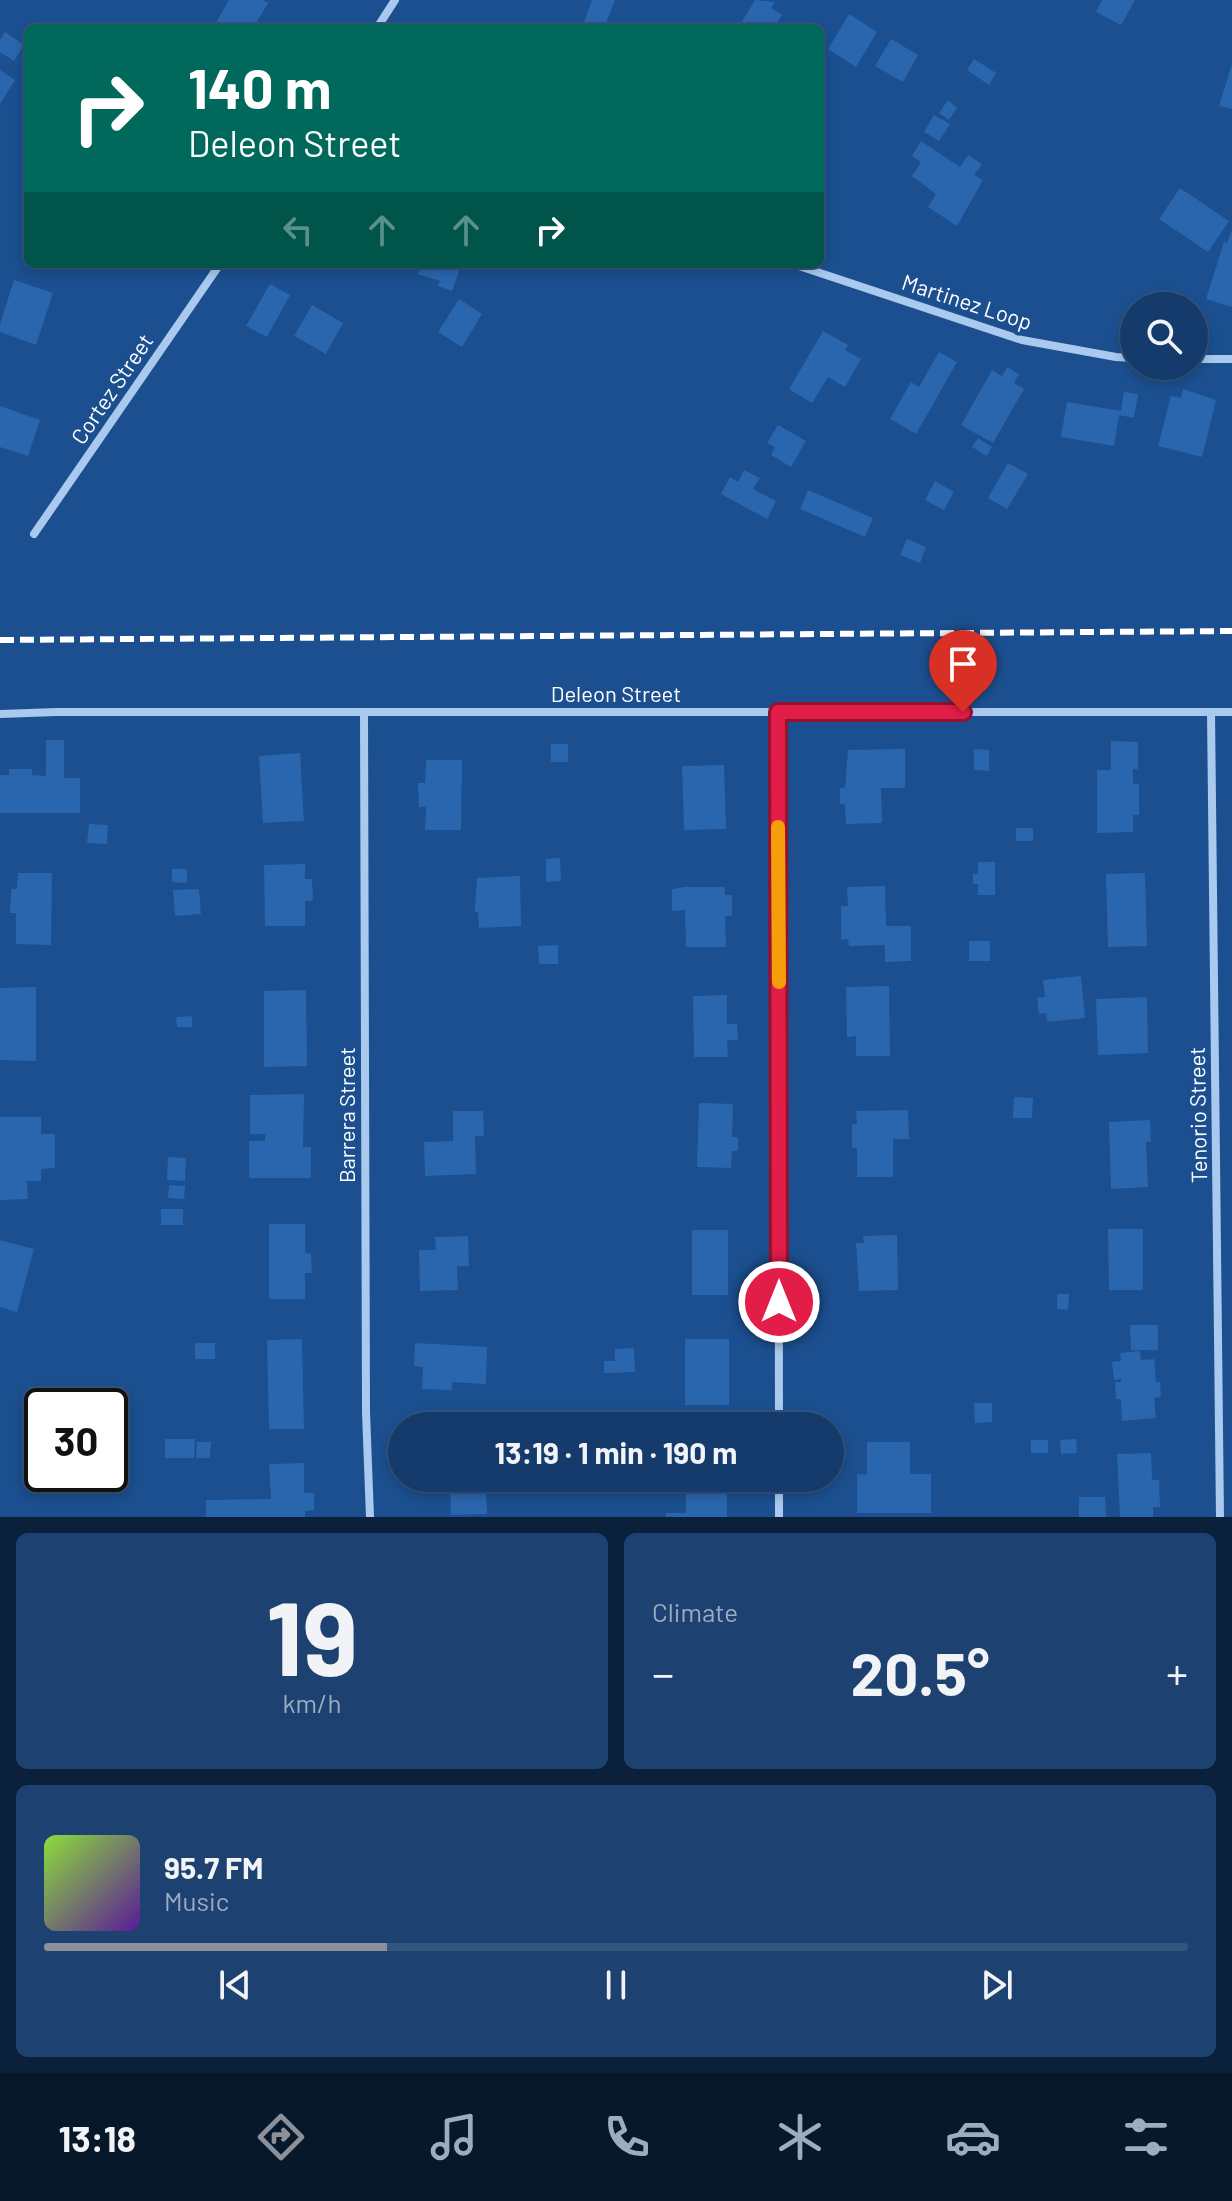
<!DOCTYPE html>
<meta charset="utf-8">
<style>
body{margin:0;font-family:Barlow,sans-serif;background:#1d4271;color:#f1f3f6;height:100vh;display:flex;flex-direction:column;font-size:30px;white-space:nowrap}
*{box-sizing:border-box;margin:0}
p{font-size:26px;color:#9dadc1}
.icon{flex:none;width:44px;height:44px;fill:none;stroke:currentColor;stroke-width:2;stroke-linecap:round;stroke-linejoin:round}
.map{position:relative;height:1517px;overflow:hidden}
.side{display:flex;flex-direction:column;gap:16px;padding:16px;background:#0b203b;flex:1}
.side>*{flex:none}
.guide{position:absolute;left:24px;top:24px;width:800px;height:244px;border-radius:12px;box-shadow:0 4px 12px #0003,0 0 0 2px #33557e;background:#00695c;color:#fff;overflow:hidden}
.tools{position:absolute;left:1120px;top:292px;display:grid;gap:16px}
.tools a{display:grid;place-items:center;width:88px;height:88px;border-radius:50%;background:#143b6b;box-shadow:0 4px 12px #0003,0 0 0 2px #33557e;font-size:40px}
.speed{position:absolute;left:24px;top:1388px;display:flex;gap:16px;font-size:40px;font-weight:700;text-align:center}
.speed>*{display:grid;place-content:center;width:104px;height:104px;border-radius:50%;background:#143b6b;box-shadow:0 4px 12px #0003,0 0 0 2px #33557e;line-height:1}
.speed .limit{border:4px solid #111;border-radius:12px;background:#fff;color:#111}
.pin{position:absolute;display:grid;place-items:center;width:68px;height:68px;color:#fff;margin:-82px -34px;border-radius:50% 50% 50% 0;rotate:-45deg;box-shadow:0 0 8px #0007}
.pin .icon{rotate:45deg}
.me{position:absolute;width:88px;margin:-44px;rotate:0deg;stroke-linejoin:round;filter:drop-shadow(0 0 6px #0008)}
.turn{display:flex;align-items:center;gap:28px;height:168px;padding:0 32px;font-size:36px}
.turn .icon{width:104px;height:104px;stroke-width:2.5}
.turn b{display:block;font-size:56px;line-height:68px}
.lanes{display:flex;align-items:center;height:76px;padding:0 32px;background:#0003;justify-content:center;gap:40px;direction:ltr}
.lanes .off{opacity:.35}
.big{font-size:60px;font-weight:700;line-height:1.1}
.side .widget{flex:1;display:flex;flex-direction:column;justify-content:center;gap:12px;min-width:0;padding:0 28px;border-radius:12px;background:#1d4271}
.side .dial{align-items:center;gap:0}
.dial b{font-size:104px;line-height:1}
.song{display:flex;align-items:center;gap:24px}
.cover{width:96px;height:96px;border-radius:12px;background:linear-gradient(135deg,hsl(90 70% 55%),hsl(270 70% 35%))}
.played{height:8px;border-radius:4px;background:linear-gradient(90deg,#8c9099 30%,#33557e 30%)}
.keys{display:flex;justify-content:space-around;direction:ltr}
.heat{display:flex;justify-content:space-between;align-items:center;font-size:44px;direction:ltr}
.side .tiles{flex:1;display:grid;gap:16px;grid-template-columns:1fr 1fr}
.widget:last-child{grid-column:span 2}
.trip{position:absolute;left:388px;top:1412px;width:456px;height:80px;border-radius:40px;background:#143b6b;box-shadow:0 4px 12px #0003,0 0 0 2px #33557e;font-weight:700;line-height:80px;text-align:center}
.tab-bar{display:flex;height:128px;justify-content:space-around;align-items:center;background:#08182b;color:#9dadc1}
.tab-bar .icon{width:56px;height:56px}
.tab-bar .current{color:#8c9099}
.tab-bar b{font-size:36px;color:#f1f3f6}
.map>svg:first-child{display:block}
.building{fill:#2a66ad}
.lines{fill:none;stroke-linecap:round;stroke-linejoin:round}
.minor{stroke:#a9c9ee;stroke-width:8}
.rail{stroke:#fff;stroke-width:6;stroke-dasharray:14 6;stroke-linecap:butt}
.route-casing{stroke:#92132f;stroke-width:20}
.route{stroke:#e11d48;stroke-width:14}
.slow{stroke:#f59e0b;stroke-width:14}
.labels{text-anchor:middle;stroke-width:8;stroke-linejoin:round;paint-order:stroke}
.street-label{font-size:22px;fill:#fff;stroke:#1b4f8f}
</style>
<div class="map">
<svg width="1232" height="1517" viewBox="0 0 1232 1517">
<rect width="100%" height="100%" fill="#1b4f8f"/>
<!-- building -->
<g class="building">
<path d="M229,0H263L268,3L253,28H213Z"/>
<path d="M592,0H615L606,23L618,28L582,27Z"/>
<path d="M755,0L775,2L771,8L782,15L774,28H738Z"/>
<path d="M1102,0H1135L1121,25L1096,12Z"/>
<path d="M849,14L877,32L856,67L828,49Z"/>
<path d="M5,32L24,45L14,61L0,52V40Z"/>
<path d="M891,39L918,55L903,82L875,66Z"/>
<path d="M974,59L996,73L989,85L967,70Z"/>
<path d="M1232,64V109L1219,106Z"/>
<path d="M0,70L15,80L0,104Z"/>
<path d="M948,100L957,108L949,120L939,113Z"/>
<path d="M934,115L950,124L939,141L924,132Z"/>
<path d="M921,141L960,167L968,155L982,164L974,175L983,180L957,226L928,207L936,194L912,176L921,162L912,156Z"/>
<path d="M1180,188L1229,221L1208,252L1159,219Z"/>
<path d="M1232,230V307L1206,299L1224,242L1227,243Z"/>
<path d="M422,264H467L465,268L461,266L452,291L438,286L440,281L418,274Z"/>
<path d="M14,280L53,293L36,345L0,332V324Z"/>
<path d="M270,284L290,295L267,337L246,326Z"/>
<path d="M459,299L482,314L462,347L438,332Z"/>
<path d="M312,305L343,323L326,354L294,336Z"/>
<path d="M823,331L848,345L845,350L861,359L845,387L828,377L812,403L789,389Z"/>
<path d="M939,352L957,362L916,434L890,419L911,382L919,387Z"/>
<path d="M1007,367L1019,374L1014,383L1024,389L993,443L961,425L992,370L1002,376Z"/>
<path d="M1183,389L1216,400L1202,457L1158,446L1171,396L1181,398Z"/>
<path d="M1124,392L1138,394L1134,418L1119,415L1114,446L1061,437L1067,402L1121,411Z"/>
<path d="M0,406L40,420L28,456L0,447Z"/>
<path d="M778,425L806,441L791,467L771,455L775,447L767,443Z"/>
<path d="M978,438L992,447L987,456L972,447Z"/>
<path d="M1008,463L1028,474L1007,509L988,498Z"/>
<path d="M744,470L760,478L753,489L776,501L767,519L721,494L730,477L738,482Z"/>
<path d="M935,481L954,492L944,510L925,500Z"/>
<path d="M808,490L873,518L865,537L800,509Z"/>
<path d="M907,539L926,547L920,563L900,555Z"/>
<path d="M46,740H64V778H80V813H0V775H9V769H32V775L46,776Z"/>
<path d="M1111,741L1138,742V769H1133V784H1139V815H1133V832L1097,833V770H1111Z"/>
<rect x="551" y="744" width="17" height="18"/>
<path d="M905,749V788H881L882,823L846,824L845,804H840V788H845L848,750Z"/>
<path d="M974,749L989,750V771L974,770Z"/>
<path d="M300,753L304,821L263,823L259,756Z"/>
<path d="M426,760H462L461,830H425L426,807H419L418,783H425Z"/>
<path d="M724,765L726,829L684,830L682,766Z"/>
<path d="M89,824L108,825L107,844L87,843Z"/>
<rect x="1016" y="828" width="17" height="13"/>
<path d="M560,858L561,881L546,882V859Z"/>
<path d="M978,862H995V895H978V884H973V874H978Z"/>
<path d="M305,864V879H312L313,901H305V926H265L264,865Z"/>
<path d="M172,869H187V883L172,882Z"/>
<path d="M18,873H52L51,945L16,944V913H10L11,896V889H17Z"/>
<path d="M1145,873L1147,946L1108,947L1106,874Z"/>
<path d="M520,876L521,926L479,928L478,912H475V907L477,878Z"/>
<path d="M885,886L886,926H911V961L885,962V945L849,946L848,939L841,940V906H848L847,887Z"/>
<path d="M685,887H725V895H732V916H725L726,947H686L685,910L672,911V889Z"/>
<path d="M199,889L201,914L175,916L173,890Z"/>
<rect x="969" y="941" width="21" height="20"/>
<path d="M558,945V964H539L538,946Z"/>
<path d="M1081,976L1085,1018L1047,1022L1046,1013L1039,1014L1037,998L1045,997L1043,980Z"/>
<path d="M889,986L890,1056H856V1036L847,1037L846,987Z"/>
<path d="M36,987V1061L0,1060V988Z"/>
<path d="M306,990L307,1066L264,1067V991Z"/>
<path d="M727,995V1024H737L738,1040H727L728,1057H694L693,996Z"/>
<path d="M1147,997L1148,1053L1098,1055L1096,999Z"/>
<path d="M192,1016V1027H177L176,1017Z"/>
<path d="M304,1094L303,1147H311V1178H249V1141H265V1134H250V1095Z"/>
<path d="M1014,1097L1033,1098L1032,1118H1013Z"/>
<path d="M699,1103L733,1104L732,1137H738V1151H732L731,1168L697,1167Z"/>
<path d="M908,1110L909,1139H893V1177H857V1148H852V1124H857L856,1111Z"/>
<path d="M453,1111H483L484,1136H475L476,1174L425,1176L424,1142L453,1141Z"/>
<path d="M0,1117H41V1134H55V1168L41,1169V1181H27L28,1199L0,1200Z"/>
<path d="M1150,1120L1151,1142H1146L1148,1187L1111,1189L1109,1122Z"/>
<path d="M168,1157L186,1158L185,1181L167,1180Z"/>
<path d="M169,1185L185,1186L184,1199L168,1198Z"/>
<rect x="161" y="1209" width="22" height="16"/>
<path d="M269,1224H305V1253L311,1254L312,1273H305V1299H269Z"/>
<path d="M1108,1229H1143V1290H1109Z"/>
<rect x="692" y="1230" width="36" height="65"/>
<path d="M897,1235L898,1290L859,1291L856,1243H864L863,1236Z"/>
<path d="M468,1236L469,1266H457L458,1290L420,1291L419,1250H436L435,1237Z"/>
<path d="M0,1240L34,1249L17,1312L0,1307Z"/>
<path d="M1057,1294H1069L1068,1310L1057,1309Z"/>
<path d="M1130,1325H1158V1350H1131Z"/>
<path d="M302,1339L304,1429H269L267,1340Z"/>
<rect x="685" y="1339" width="44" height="66"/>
<rect x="195" y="1343" width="20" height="16"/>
<path d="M415,1343L487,1347L486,1384L452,1382V1390L422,1389L423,1367L414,1366Z"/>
<path d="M634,1348L635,1372L604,1373V1361H615V1349Z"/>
<path d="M1140,1351L1141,1360L1154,1359L1156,1382H1160L1161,1397L1154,1398L1156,1418L1122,1421L1121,1399H1116L1115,1382H1121V1379L1114,1380L1112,1362L1121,1361L1120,1353Z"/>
<path d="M974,1403H992V1422L975,1423Z"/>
<path d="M165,1439H195L194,1458H165Z"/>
<path d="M1076,1439L1077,1453L1061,1454L1060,1440Z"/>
<rect x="1031" y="1440" width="17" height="13"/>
<path d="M197,1442H211L210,1458H196Z"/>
<path d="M867,1442H910V1474H931V1513H857V1474L867,1475Z"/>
<path d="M1151,1453L1152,1480H1159L1160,1507H1153V1517H1120L1117,1454Z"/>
<path d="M304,1463V1493H314V1510L305,1511V1517H206V1500L271,1499L269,1464Z"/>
<path d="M450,1478H485L487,1514L451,1515Z"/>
<path d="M686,1478H727V1517H666V1513H686Z"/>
<path d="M1079,1497H1105L1106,1517H1079Z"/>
</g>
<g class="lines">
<!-- minor -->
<g class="minor">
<path d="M377,28L395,0"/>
<path d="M793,264L1022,340L1116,357L1134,358"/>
<path d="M1194,359H1232"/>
<path d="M34,534L220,264"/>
<path d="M778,712L779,1426"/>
<path d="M1211,712L1220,1517"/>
<path d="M364,713L366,1412L370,1517"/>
<path d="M0,714L57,712H1232"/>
<path d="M779,1478V1517"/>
</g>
<!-- rail -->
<path class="rail" d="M0,640L1232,631"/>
</g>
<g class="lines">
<!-- route casing -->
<g class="route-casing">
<path id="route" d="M779,1302L778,712H963"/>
</g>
<!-- route -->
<use href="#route" class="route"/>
<!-- slow -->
<path class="slow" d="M778,827L779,982"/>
</g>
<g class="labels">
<!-- street labels -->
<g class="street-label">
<text transform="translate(967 302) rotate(18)" y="8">Martinez Loop</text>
<text transform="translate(112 389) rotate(-56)" y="8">Cortez Street</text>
<text x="616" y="702">Deleon Street</text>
<text transform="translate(347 1115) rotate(-90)" y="8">Barrera Street</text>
<text transform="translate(1198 1115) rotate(-91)" y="8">Tenorio Street</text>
</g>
</g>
</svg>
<div class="tools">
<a><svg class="icon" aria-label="search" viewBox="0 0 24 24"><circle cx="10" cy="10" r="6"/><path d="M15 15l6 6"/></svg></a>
</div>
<div class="speed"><div class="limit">30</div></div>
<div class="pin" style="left:963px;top:712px;background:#d93025"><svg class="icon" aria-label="arrive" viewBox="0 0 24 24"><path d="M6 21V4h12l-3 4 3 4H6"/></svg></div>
<svg class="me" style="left:779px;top:1302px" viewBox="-20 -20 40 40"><circle r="17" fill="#e11d48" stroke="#fff" stroke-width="3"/><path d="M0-11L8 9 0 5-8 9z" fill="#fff"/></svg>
<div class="trip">13:19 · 1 min · 190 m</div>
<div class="guide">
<div class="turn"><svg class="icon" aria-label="right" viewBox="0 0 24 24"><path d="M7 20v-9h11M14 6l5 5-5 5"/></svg><div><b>140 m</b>Deleon Street</div></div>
<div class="lanes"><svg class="icon off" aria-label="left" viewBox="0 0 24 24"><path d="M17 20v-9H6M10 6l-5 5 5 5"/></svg><svg class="icon off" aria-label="ahead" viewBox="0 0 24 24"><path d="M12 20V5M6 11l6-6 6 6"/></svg><svg class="icon off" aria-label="ahead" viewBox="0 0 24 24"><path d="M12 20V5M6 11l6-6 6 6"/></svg><svg class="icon" aria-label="right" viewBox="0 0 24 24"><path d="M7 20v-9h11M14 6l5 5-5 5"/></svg></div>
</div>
</div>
<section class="side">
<div class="tiles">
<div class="widget dial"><b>19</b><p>km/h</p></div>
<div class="widget"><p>Climate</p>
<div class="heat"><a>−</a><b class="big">20.5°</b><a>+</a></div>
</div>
<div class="widget">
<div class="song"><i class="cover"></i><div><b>95.7 FM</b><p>Music</p></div></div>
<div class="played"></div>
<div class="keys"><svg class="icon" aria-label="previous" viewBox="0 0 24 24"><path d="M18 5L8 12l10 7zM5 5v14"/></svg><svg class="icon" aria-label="pause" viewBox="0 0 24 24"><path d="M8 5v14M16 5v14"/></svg><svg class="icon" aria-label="next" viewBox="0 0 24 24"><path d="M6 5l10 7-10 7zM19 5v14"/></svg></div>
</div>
</div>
</section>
<nav class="tab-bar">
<b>13:18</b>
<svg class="icon current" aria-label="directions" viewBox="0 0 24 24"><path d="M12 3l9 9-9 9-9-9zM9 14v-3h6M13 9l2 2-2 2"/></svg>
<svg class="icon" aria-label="music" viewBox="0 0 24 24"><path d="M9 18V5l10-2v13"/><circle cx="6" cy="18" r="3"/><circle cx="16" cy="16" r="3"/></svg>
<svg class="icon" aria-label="phone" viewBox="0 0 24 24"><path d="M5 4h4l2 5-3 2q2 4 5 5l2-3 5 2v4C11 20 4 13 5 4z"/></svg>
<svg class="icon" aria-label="climate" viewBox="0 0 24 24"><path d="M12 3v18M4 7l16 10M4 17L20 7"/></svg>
<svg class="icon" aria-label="car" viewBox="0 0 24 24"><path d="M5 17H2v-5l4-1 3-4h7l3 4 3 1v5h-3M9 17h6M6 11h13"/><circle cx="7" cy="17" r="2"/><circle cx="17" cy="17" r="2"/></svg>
<svg class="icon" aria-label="filters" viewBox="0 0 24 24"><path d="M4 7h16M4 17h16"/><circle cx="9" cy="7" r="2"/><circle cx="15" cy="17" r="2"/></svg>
</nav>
